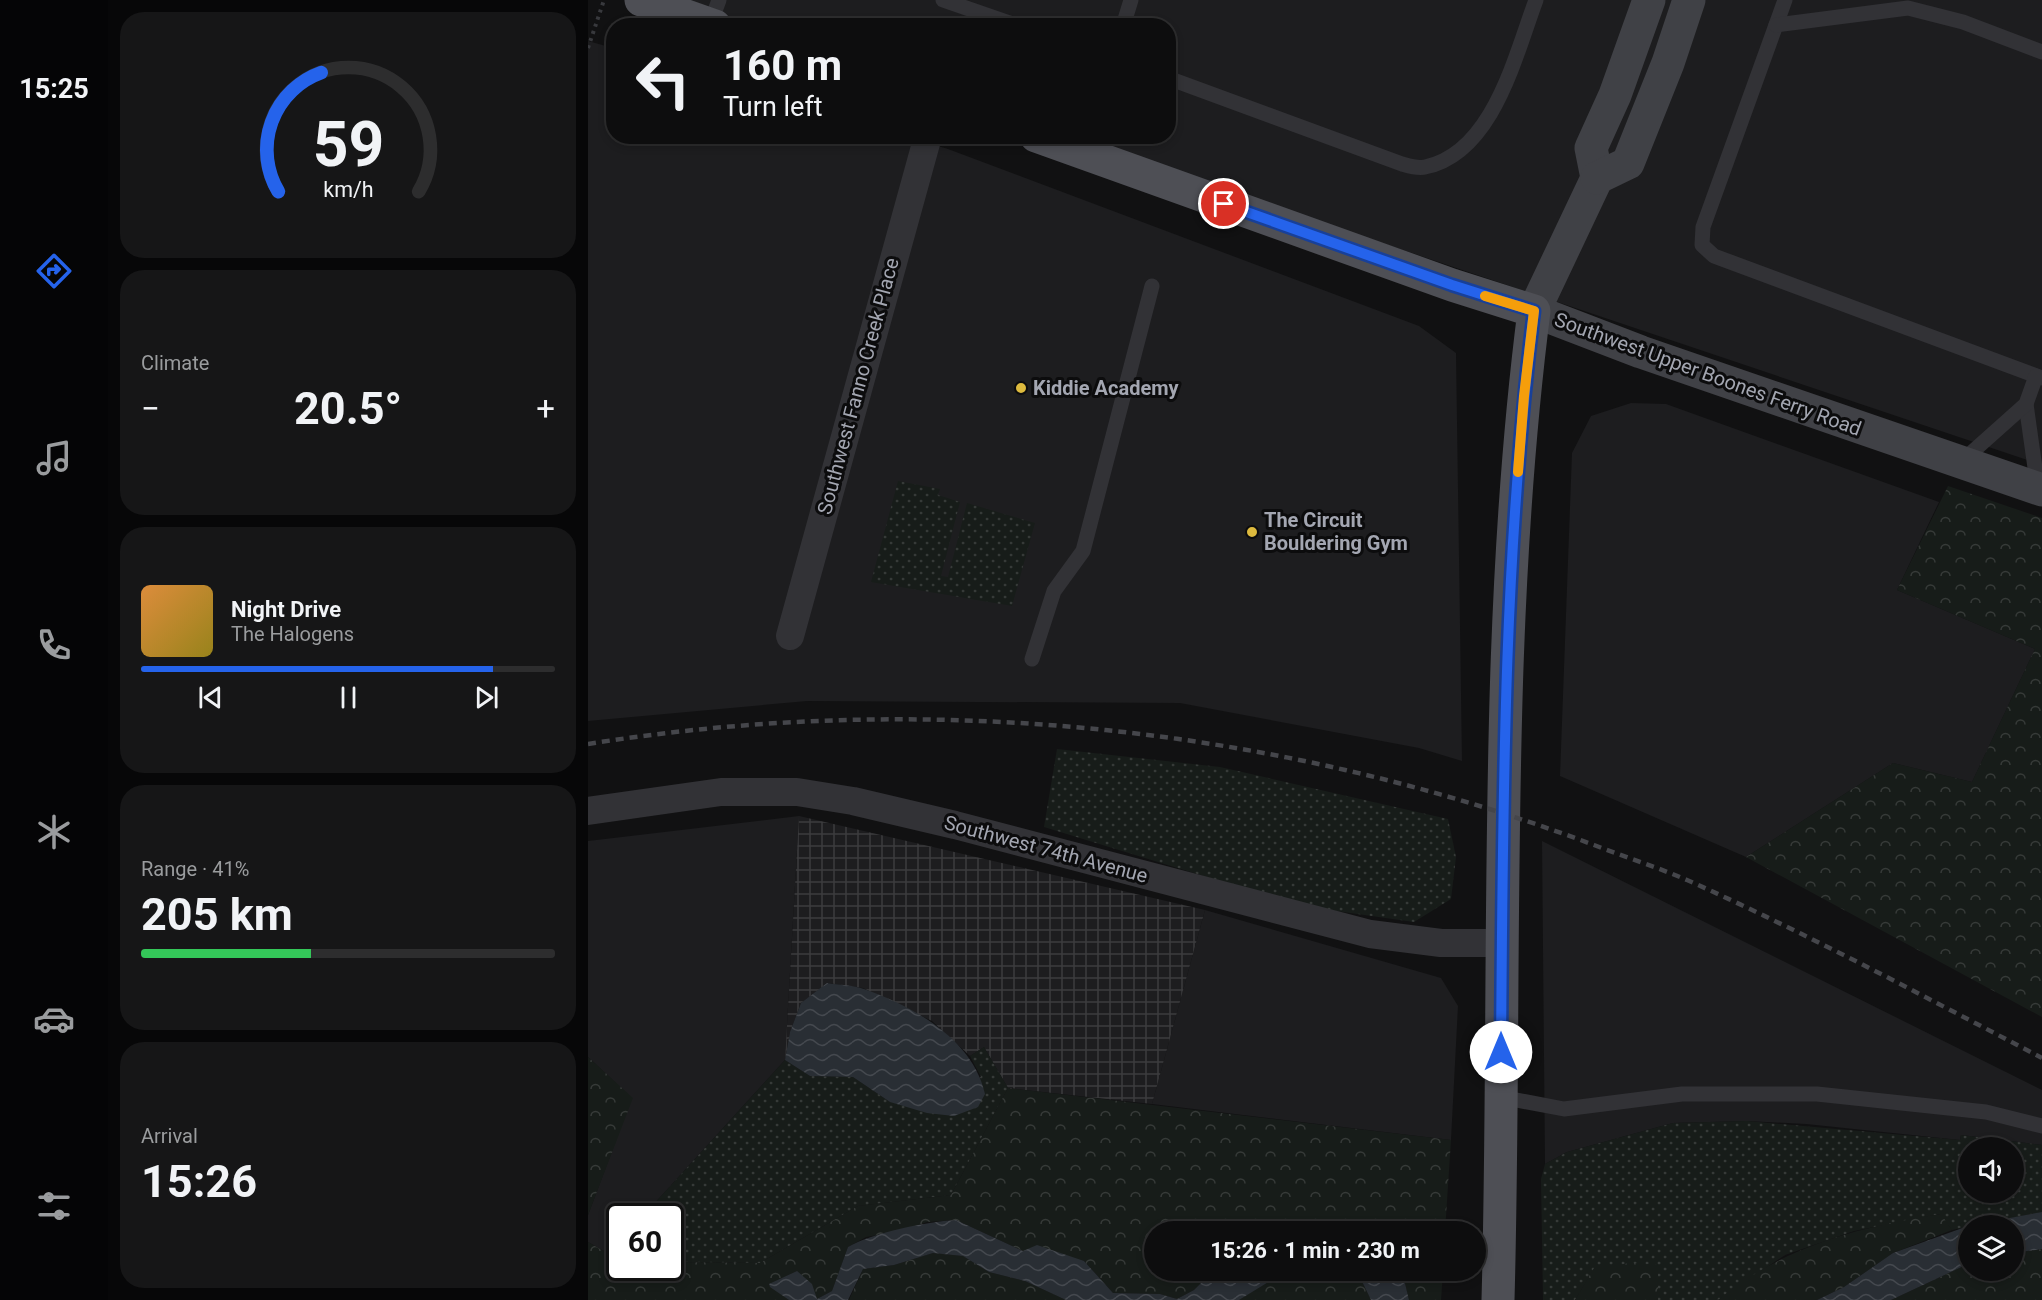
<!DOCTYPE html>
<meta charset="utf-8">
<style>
body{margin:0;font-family:Roboto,sans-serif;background:#161617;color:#f1f3f6;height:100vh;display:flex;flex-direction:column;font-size:22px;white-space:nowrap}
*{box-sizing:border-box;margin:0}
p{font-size:20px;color:#9a9c9e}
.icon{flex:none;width:33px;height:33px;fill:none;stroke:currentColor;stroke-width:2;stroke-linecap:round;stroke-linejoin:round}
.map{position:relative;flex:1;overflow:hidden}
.details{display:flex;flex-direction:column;gap:12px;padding:12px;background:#070708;width:480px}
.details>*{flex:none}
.top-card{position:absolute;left:18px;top:18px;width:570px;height:126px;border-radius:24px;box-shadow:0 3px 9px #0003,0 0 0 2px #2d2d2e;background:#0d0d0e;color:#f1f3f6;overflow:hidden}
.buttons{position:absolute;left:1370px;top:1137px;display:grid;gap:12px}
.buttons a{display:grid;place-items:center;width:66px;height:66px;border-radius:50%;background:#0d0d0e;box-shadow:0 3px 9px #0003,0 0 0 2px #2d2d2e;font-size:30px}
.speed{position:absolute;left:18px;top:1203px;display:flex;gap:12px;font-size:30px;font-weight:700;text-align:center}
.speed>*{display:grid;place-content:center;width:78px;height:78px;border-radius:50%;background:#0d0d0e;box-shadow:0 3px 9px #0003,0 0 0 2px #2d2d2e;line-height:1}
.speed .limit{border:3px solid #111;border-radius:9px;background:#fff;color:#111}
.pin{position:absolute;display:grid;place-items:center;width:51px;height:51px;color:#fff;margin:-26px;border:3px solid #fff;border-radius:50%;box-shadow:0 2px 6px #0007}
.me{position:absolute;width:66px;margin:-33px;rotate:0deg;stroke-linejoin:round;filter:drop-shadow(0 0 4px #0008)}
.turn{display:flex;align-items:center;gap:21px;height:126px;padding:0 18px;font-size:27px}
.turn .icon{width:78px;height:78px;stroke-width:2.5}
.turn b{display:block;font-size:42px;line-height:51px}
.big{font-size:45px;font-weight:700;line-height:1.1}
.details .card{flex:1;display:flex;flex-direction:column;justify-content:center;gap:9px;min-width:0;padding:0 21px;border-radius:24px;background:#161617}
.details .dial{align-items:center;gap:0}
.dial svg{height:156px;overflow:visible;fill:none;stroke:#2d2d2e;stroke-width:7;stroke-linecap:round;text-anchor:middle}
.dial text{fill:#f1f3f6;stroke:none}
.song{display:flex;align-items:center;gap:18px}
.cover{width:72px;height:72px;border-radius:9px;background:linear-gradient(135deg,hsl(30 70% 55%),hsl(50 70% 35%))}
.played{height:6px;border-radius:3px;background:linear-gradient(90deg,#2563eb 85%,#2d2d2e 85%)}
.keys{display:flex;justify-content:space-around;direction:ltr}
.heat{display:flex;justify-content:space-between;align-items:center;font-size:33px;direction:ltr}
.charge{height:9px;border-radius:4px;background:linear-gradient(90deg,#34c759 41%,#2d2d2e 0)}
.trip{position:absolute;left:556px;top:1221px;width:342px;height:60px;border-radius:30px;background:#0d0d0e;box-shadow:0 3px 9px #0003,0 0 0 2px #2d2d2e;font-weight:700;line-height:60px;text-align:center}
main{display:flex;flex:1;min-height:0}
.menu{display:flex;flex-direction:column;width:108px;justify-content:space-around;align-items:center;background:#050506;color:#9a9c9e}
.menu .icon{width:42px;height:42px}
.menu .current{color:#2563eb}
.menu b{font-size:27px;color:#f1f3f6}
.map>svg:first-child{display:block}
.built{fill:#1d1d1f}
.industrial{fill:url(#industrial-grid)}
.grass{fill:url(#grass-dots);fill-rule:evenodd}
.forest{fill:url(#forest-crowns)}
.water{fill:url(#water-waves)}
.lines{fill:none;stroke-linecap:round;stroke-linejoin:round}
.path{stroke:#38393d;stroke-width:4;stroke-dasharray:3 4.5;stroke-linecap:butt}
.service{stroke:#323236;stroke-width:15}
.minor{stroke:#323236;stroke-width:28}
.secondary{stroke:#404146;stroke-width:33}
.primary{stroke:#4e4f55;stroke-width:33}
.rail{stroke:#45464b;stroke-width:4.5;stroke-dasharray:8 6;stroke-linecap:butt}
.route-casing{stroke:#184099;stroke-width:15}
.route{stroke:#2563eb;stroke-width:10}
.slow{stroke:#f59e0b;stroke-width:10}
.poi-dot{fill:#ddba3e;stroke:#0c0c0d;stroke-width:2}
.labels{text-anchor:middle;stroke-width:6;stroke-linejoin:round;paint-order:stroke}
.street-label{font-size:20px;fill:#a3a6b1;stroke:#0c0c0d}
.poi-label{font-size:20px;font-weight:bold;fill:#a3a6b1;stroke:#0c0c0d;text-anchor:start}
</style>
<main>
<nav class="menu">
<b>15:25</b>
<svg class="icon current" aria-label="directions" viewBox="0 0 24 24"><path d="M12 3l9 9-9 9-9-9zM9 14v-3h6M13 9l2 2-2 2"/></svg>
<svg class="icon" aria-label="music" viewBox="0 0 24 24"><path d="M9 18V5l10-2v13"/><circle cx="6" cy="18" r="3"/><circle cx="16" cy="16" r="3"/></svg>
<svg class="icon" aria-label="phone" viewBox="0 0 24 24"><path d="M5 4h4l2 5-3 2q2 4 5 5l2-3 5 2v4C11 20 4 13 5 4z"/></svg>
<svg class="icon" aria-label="climate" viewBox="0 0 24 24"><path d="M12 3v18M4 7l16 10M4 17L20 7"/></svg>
<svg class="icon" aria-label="car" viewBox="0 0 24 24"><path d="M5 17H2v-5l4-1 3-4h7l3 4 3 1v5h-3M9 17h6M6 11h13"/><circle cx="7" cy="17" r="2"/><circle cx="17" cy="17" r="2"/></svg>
<svg class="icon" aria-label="filters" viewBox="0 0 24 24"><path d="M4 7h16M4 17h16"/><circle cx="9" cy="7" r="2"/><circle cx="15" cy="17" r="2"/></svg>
</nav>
<section class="details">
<div class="card dial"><svg viewBox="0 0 100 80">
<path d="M14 69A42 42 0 1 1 86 69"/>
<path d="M14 69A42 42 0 0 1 36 8" stroke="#2563eb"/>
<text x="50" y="56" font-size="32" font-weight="700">59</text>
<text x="50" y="72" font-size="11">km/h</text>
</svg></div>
<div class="card"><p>Climate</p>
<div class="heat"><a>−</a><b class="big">20.5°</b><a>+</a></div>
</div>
<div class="card">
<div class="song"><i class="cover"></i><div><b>Night Drive</b><p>The Halogens</p></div></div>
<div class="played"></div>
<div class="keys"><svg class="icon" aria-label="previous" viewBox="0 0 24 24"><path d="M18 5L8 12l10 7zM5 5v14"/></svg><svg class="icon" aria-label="pause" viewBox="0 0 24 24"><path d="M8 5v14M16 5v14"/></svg><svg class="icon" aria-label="next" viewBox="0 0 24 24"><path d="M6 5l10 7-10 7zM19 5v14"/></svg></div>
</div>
<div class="card"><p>Range · 41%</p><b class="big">205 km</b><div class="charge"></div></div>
<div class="card"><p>Arrival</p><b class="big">15:26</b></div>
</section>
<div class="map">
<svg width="1454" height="1300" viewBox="0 0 1454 1300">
<defs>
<pattern id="industrial-grid" width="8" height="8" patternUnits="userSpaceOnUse" patternTransform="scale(1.5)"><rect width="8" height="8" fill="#1d1d1f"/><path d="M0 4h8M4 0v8" fill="none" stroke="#3b3b3d"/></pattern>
<pattern id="grass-dots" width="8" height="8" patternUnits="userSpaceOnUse" patternTransform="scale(1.5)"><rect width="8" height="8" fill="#171c19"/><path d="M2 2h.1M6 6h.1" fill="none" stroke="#363a38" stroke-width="1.8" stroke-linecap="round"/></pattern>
<pattern id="forest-crowns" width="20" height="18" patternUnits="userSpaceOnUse" patternTransform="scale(1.5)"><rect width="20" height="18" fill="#171c19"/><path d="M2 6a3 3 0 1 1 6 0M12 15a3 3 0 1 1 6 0" fill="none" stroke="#363a38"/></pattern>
<pattern id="water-waves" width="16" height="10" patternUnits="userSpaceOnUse" patternTransform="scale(1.5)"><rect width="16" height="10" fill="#292e34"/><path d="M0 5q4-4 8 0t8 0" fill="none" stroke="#45494f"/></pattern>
</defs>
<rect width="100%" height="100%" fill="#111112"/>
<!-- built -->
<g class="built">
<path d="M74,0H1454V465L479,137L580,136V26H150Z"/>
<path d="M0,41L25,48L26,136L320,137L360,149L831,326L868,353L874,761L831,748L592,703L219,701L0,721Z"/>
<path d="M1043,403L1078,404L1351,502L1309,590L1447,649L1384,782L1305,763L1158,857L972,776L984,453L1003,416Z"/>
<path d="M211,816L197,1060L55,1216H32L31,1242L21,1254L0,1242V1215L44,1098L0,1057V841Z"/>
<path d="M954,841L1454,1090V1145L1373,1135L1372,1140L1218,1124L1159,1121L1085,1123L979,1152L957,1164Z"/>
<path d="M617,910L853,978L870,1006L863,1140L564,1104Z"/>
</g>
<!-- industrial -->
<path class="industrial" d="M211,816L617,910L564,1104L420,1088L396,1047L382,1056L344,1021L275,988L240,983L213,1003L202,1032L197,1060Z"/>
<!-- grass -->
<g class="grass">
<path d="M310,481L352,489L350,495L372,502L353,576L360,577L379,503L447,523L424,606L283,582Z"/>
<path d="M469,749L632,767L860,819L868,857L863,899L826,922L713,906L456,827Z"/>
<path d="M396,1047L420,1088L363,1195L270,1206L172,1263L83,1262L82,1216H55L197,1060L222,1076L265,1077L302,1102L393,1077L382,1056Z"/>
<path d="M1159,1121L1372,1140L1373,1135L1454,1145V1212L1364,1230L1352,1214L1266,1231L1197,1255L1130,1300H1070V1265L1006,1269L987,1300H955L953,1179L957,1164L979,1152L1085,1123ZM1380,1148H1425V1192H1380Z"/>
</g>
<!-- forest -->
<g class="forest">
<path d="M1360,486L1454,518V1017L1158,857L1305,763L1384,782L1447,649L1309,590Z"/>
<path d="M0,1057L45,1098L0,1215Z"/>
<path d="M420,1088L863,1140L857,1231H771L750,1221L715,1219L692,1231L567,1232V1270L625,1271L606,1290L589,1299L572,1294L525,1293L496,1261L435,1251L368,1220L339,1222L317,1230L278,1237L260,1247L244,1291L229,1299L209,1271L181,1285L201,1300H0V1242L31,1260L32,1268H82L83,1262L172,1263L270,1206L363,1195Z"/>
<path d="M1353,1214L1364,1230L1305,1253L1256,1287L1229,1300H1130C1196,1246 1271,1227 1353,1214Z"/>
<path d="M1454,1249V1300H1303L1380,1264V1270H1425V1253Z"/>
<path d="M345,1253L375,1256L401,1272L437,1281L478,1300H261L275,1269L306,1265Z"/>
<path d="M1043,1263L1070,1265V1300H987L1006,1268Z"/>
<path d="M698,1270L769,1271L783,1300H651Z"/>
<path d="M814,1271H855L853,1300H821Z"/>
</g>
<!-- water -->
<g class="water">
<path d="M239,983C251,985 265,985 276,989C326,1007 385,1039 397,1094L390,1107L366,1116L339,1113L302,1102L265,1077L222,1076L197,1060L202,1032L213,1003Z"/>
<path d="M1454,1212V1249L1425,1253V1226L1384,1225Z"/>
<path d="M715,1219L750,1221L771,1231H692Z"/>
<path d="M368,1220L435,1251L449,1245L496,1261L525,1293L572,1294L589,1299L606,1290L625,1271H698L651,1300H478L437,1281L401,1272L375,1256L345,1253L306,1265L275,1269L260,1300H201L182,1287L181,1284L209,1271L224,1284L229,1299L244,1291L260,1247C287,1232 337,1222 368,1220Z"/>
<path d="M1380,1226V1264L1303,1300H1229L1256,1287L1305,1253Z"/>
<path d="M769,1271H814L821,1300H783Z"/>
</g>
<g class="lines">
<!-- path -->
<path class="path" d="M0,48L16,0"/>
<!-- service -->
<g class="service">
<path d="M355,0L430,26"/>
<path d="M1197,0L1115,227L1114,245L1126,256L1454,378"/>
<path d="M122,24L131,0"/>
<path d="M1188,25L1320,8L1375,22L1454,52"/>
<path d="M535,26L543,0"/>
<path d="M580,78L814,164C821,166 830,169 837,167C905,153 927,56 948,0"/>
<path d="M1438,404L1450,489"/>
<path d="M1373,462L1438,404L1448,376"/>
<path d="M444,659L466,591L495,551L564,286"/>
<path d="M913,1097L976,1109L1094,1094H1229L1398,1112L1454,1126"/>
</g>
<!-- minor -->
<g class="minor">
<path d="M202,636L340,136"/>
<path d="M0,811L133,792H209L265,801L367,825L782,934L853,943H913"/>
</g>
<!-- secondary -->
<g class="secondary">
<path d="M1061,0L1027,95L1003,148L1009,178L946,311L1053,352L1454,490"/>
<path d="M1009,178L1040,163L1080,63L1101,0"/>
</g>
<!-- primary -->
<g class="primary">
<path d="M53,0L127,26"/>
<path d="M448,136L864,285L946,311C904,639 919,970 910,1300"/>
</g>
<!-- rail -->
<path class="rail" d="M0,744C337,690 687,725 1006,845C1037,857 1069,867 1099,880C1220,934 1337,997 1454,1058"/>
</g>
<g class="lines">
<!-- route casing -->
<g class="route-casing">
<path id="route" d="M636,204L864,285L946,311C915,557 915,805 913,1052"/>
</g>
<!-- route -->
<use href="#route" class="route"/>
<!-- slow -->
<path class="slow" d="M897,296L946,311L936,396L930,472"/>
</g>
<!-- markers -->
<g class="poi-dot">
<circle cx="433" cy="388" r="6"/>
<circle cx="664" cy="532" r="6"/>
</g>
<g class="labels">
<!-- street labels -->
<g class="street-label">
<text transform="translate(1120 374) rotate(20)" y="7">Southwest Upper Boones Ferry Road</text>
<text transform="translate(270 386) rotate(-75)" y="7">Southwest Fanno Creek Place</text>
<text transform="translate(458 849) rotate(15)" y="7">Southwest 74th Avenue</text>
</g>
<!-- poi labels -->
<g class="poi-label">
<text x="445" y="395">Kiddie Academy</text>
<text x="676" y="527">The Circuit<tspan x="676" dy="23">Bouldering Gym</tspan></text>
</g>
</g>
</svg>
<div class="buttons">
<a><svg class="icon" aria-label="sound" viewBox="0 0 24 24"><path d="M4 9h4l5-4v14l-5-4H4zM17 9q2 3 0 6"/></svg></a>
<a><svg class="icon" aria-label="layers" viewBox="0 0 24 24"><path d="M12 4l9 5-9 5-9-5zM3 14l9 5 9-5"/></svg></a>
</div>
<div class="speed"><div class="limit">60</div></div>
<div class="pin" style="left:636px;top:204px;background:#d93025"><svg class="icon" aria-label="arrive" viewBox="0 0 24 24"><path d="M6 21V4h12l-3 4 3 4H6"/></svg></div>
<svg class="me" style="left:913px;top:1052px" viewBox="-20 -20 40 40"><circle r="19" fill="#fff"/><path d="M0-13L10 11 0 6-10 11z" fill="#2563eb"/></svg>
<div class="trip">15:26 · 1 min · 230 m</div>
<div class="top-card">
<div class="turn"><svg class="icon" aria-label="left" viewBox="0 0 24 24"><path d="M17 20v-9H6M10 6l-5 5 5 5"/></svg><div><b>160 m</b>Turn left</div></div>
</div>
</div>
</main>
